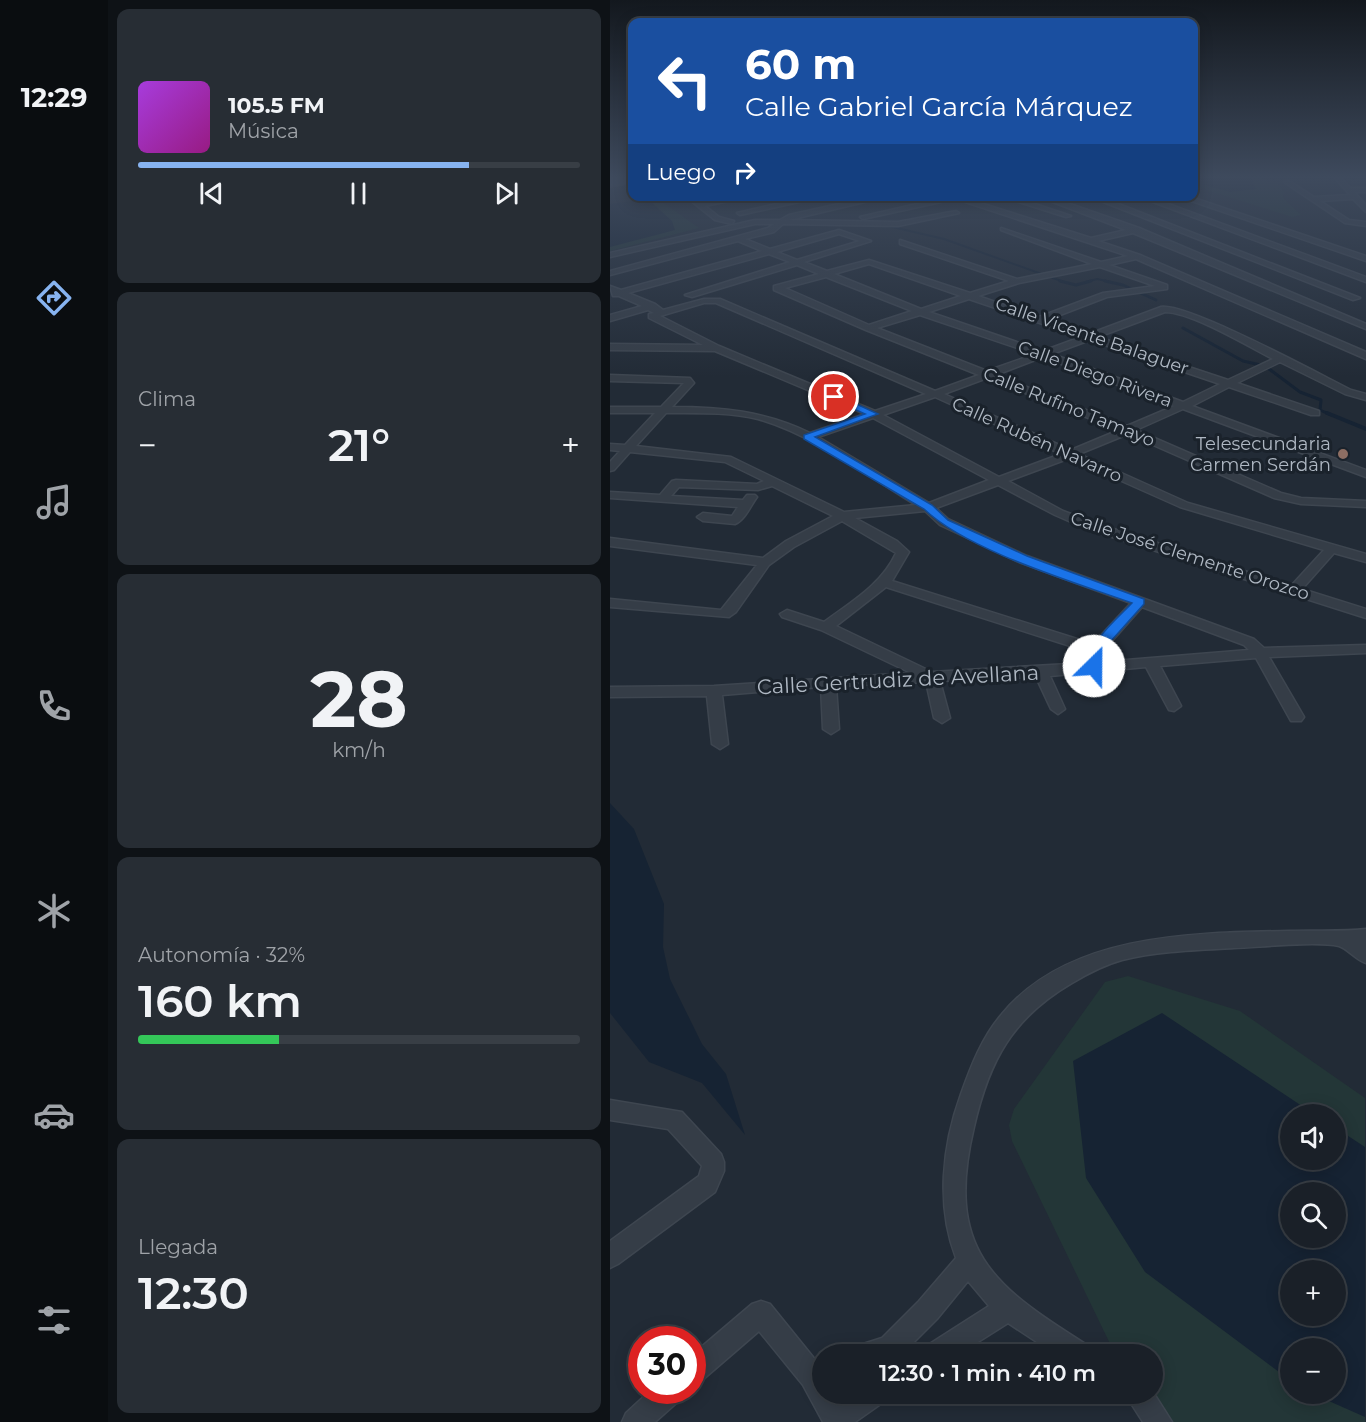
<!DOCTYPE html>
<html lang="es">
<meta charset="utf-8">
<style>
body{margin:0;font-family:Montserrat,sans-serif;background:#272d34;color:#f1f3f6;height:100vh;display:flex;flex-direction:column;font-size:22px;white-space:nowrap}
*{box-sizing:border-box;margin:0}
p{font-size:20px;color:#9fa3a8}
.icon{flex:none;width:33px;height:33px;fill:none;stroke:currentColor;stroke-width:2;stroke-linecap:round;stroke-linejoin:round}
.map{position:relative;flex:1;overflow:hidden}
.details{display:flex;flex-direction:column;gap:9px;padding:9px;background:#0e1216;width:502px}
.details>*{flex:none}
.guide{position:absolute;left:18px;top:18px;width:570px;height:183px;border-radius:12px;box-shadow:0 3px 15px #0003,0 0 0 2px #383e45;background:#1a4fa0;color:#fff;overflow:hidden}
.fabs{position:absolute;left:670px;top:1104px;display:grid;gap:12px}
.fabs a{display:grid;place-items:center;width:66px;height:66px;border-radius:50%;background:#1a2028;box-shadow:0 3px 15px #0003,0 0 0 2px #383e45;font-size:30px}
.speed{position:absolute;left:18px;top:1326px;display:flex;gap:12px;font-size:30px;font-weight:700;text-align:center}
.speed>*{display:grid;place-content:center;width:78px;height:78px;border-radius:50%;background:#1a2028;box-shadow:0 3px 15px #0003,0 0 0 2px #383e45;line-height:1}
.speed .limit{border:9px solid #d22;background:#fff;color:#111}
.pin{position:absolute;display:grid;place-items:center;width:51px;height:51px;color:#fff;margin:-26px;border:3px solid #fff;border-radius:50%;box-shadow:0 2px 6px #0007}
.me{position:absolute;width:66px;margin:-33px;rotate:23deg;stroke-linejoin:round;filter:drop-shadow(0 0 4px #0008)}
.turn{display:flex;align-items:center;gap:21px;height:126px;padding:0 18px;font-size:27px}
.turn .icon{width:78px;height:78px;stroke-width:2.5}
.turn b{display:block;font-size:42px;line-height:51px}
.then{display:flex;align-items:center;height:57px;padding:0 18px;background:#0003;gap:12px;font-size:22px}
.big{font-size:45px;font-weight:600;line-height:1.1}
.details .widget{flex:1;display:flex;flex-direction:column;justify-content:center;gap:9px;min-width:0;padding:0 21px;border-radius:12px;background:#272d34}
.details .dial{align-items:center;gap:0}
.dial b{font-size:78px;line-height:1}
.song{display:flex;align-items:center;gap:18px}
.cover{width:72px;height:72px;border-radius:9px;background:linear-gradient(135deg,hsl(280 70% 55%),hsl(310 70% 35%))}
.played{height:6px;border-radius:3px;background:linear-gradient(90deg,#87b3f0 75%,#383e45 75%)}
.keys{display:flex;justify-content:space-around;direction:ltr}
.heat{display:flex;justify-content:space-between;align-items:center;font-size:33px;direction:ltr}
.charge{height:9px;border-radius:4px;background:linear-gradient(90deg,#34c759 32%,#383e45 0)}
.trip{position:absolute;left:202px;top:1344px;width:351px;height:60px;border-radius:30px;background:#1a2028;box-shadow:0 3px 15px #0003,0 0 0 2px #383e45;font-weight:600;line-height:60px;text-align:center}
main{display:flex;flex:1;min-height:0}
.tabs{display:flex;flex-direction:column;width:108px;justify-content:space-around;align-items:center;background:#0a0d10;color:#9fa3a8}
.tabs .icon{width:42px;height:42px}
.tabs .current{color:#87b3f0}
.tabs b{font-size:27px;color:#f1f3f6}
.map>svg:first-child{display:block}
.green{fill:#233637;fill-rule:evenodd}
.water{fill:#162333;fill-rule:evenodd}
.lines{fill:none;stroke-linecap:round;stroke-linejoin:round}
.stream-far2{stroke:#162333;stroke-width:2}
.stream-far1{stroke:#162333;stroke-width:3}
.stream{stroke:#162333;stroke-width:4}
.street-casing{stroke:#3e4650;stroke-width:3}
.secondary-casing{stroke:#3e4650;stroke-width:4}
.street{fill:#353d47;fill-rule:evenodd}
.secondary{fill:#434c5a;fill-rule:evenodd}
.route{fill:#1a73e8;stroke:#114b97;stroke-width:1.5}
.education-dot{fill:#8d6e63;stroke:#1a222b;stroke-width:2}
.labels{text-anchor:middle;stroke-width:6;stroke-linejoin:round;paint-order:stroke}
.far-street-label{font-size:18px;fill:#afb8c3;stroke:#1a222b}
.far-poi-label{font-size:18px;fill:#afb8c3;stroke:#1a222b;text-anchor:end}
.street-label{font-size:21px;fill:#afb8c3;stroke:#1a222b}
</style>
<main>
<nav class="tabs">
<b>12:29</b>
<svg class="icon current" aria-label="directions" viewBox="0 0 24 24"><path d="M12 3l9 9-9 9-9-9zM9 14v-3h6M13 9l2 2-2 2"/></svg>
<svg class="icon" aria-label="music" viewBox="0 0 24 24"><path d="M9 18V5l10-2v13"/><circle cx="6" cy="18" r="3"/><circle cx="16" cy="16" r="3"/></svg>
<svg class="icon" aria-label="phone" viewBox="0 0 24 24"><path d="M5 4h4l2 5-3 2q2 4 5 5l2-3 5 2v4C11 20 4 13 5 4z"/></svg>
<svg class="icon" aria-label="climate" viewBox="0 0 24 24"><path d="M12 3v18M4 7l16 10M4 17L20 7"/></svg>
<svg class="icon" aria-label="car" viewBox="0 0 24 24"><path d="M5 17H2v-5l4-1 3-4h7l3 4 3 1v5h-3M9 17h6M6 11h13"/><circle cx="7" cy="17" r="2"/><circle cx="17" cy="17" r="2"/></svg>
<svg class="icon" aria-label="filters" viewBox="0 0 24 24"><path d="M4 7h16M4 17h16"/><circle cx="9" cy="7" r="2"/><circle cx="15" cy="17" r="2"/></svg>
</nav>
<section class="details">
<div class="widget">
<div class="song"><i class="cover"></i><div><b>105.5 FM</b><p>Música</p></div></div>
<div class="played"></div>
<div class="keys"><svg class="icon" aria-label="previous" viewBox="0 0 24 24"><path d="M18 5L8 12l10 7zM5 5v14"/></svg><svg class="icon" aria-label="pause" viewBox="0 0 24 24"><path d="M8 5v14M16 5v14"/></svg><svg class="icon" aria-label="next" viewBox="0 0 24 24"><path d="M6 5l10 7-10 7zM19 5v14"/></svg></div>
</div>
<div class="widget"><p>Clima</p>
<div class="heat"><a>−</a><b class="big">21°</b><a>+</a></div>
</div>
<div class="widget dial"><b>28</b><p>km/h</p></div>
<div class="widget"><p>Autonomía · 32%</p><b class="big">160 km</b><div class="charge"></div></div>
<div class="widget"><p>Llegada</p><b class="big">12:30</b></div>
</section>
<div class="map">
<svg width="756" height="1422" viewBox="0 0 756 1422">
<rect width="100%" height="100%" fill="#222b36"/>
<!-- green -->
<g class="green">
<path d="M584,178H653L658,183L668,184L674,192L673,198L691,215L682,217L584,186Z"/>
<path d="M45,197L89,228L0,251V205Z"/>
<path d="M518,976L630,1011L755,1098V1422H554L543,1394V1354H505L402,1141L399,1125L404,1109L495,982ZM681,1114H726V1160H681ZM681,1192H726V1238H681ZM681,1270H726V1316H681ZM681,1348H726V1394H681Z"/>
</g>
<!-- water -->
<g class="water">
<path d="M584,178H641L646,189L620,192L584,182Z"/>
<path d="M38,199L62,221L65,230L0,247V204Z"/>
<path d="M0,803L24,829L54,904L53,947L60,979L92,1044L116,1074L135,1135L92,1083L39,1062L0,1013Z"/>
<path d="M552,1013L704,1114H681V1160H726V1128L755,1147V1417L703,1394H726V1348H681V1381L535,1272L476,1178L463,1061ZM681,1192H726V1238H681ZM681,1270H726V1316H681Z"/>
</g>
<g class="lines">
<!-- stream-far2 -->
<g class="stream-far2">
<path d="M274,225L334,239L454,282"/>
<path d="M476,282L487,279L501,282"/>
</g>
<!-- stream-far1 -->
<g class="stream-far1">
<path d="M450,281L466,285L481,281"/>
<path d="M495,281L513,285L546,300"/>
<path d="M573,328L633,361L655,366L690,392L711,400L710,410L721,415"/>
</g>
<!-- stream -->
<path class="stream" d="M717,413L756,429"/>
<!-- street casing -->
<g class="street-casing">
<g id="street">
<path d="M725,178H731L740,188H756V192H744L756,205V212L743,199L710,201L739,220L756,222V226L735,223L674,182L679,181L704,197L740,195Z"/>
<path d="M75,196H83L91,203L127,196H143L95,206L109,217L124,221L122,224L105,220Z"/>
<path d="M201,196H216L130,215L127,213Z"/>
<path d="M265,196H280L179,220L288,222L346,211L349,213L288,226L173,224L164,232L135,239L160,249L229,230L261,241L194,262L217,271L259,260L360,293L399,281L290,244V240L407,279L482,264L391,230V228L491,262L518,256L337,196H348L481,238L516,230L427,196H437L529,228L756,324V329L523,233L488,241L530,255L756,352V359L526,259L499,265L557,285V289L497,297L437,320L479,334L551,307C578,303 709,374 741,390L756,394V400L735,394L670,362L627,383L709,411V415H701L619,387L582,406L756,470V477L573,409L526,430L671,493L691,498L756,501V507L691,504L664,498L518,434L469,454L578,503L756,554V562L724,553L692,589L756,609V618L477,529L445,515L388,485L326,508L338,519L417,556L644,639L654,648L756,645V653L659,657L694,717L691,721H681L646,658L550,666L571,706L564,711L559,710L536,667L440,676L455,709L448,714L441,709L426,677L330,681L340,718L332,723L324,718L316,682L226,686L229,729L221,734L213,729L211,687L112,695L118,744L110,749L102,744L97,696L0,697V687L104,686L301,673L211,630L172,617L170,614L177,610L214,622C241,602 272,584 286,553L232,521L184,547L159,565L126,612L119,617L0,607V599L111,610L147,565L0,546V538L153,558L176,541L223,516L162,486L148,490L69,487L61,496L133,500L137,495H145L147,497C141,505 135,520 125,524L93,521L87,517L93,513L122,516L128,507L0,498V492L50,495L62,481L66,480L147,484L154,481L115,462L20,452L4,470L0,471V462L10,451L0,450V444L15,445L45,413H0V407H51L74,383L0,381V375L80,378L84,383L62,407C111,407 155,411 200,433L255,414L105,351L0,350V344L93,345L39,318V314L44,313L38,310L0,321V315L32,306L9,296H3L0,286L11,290L152,251L128,241L0,275V271L158,228L164,224H145L0,257V253L145,220H170L179,215ZM229,234L250,241L187,260L167,252ZM159,254L180,262L75,295L82,297L187,265L209,274L164,286V290L256,330L369,375L325,391L110,299H94L53,310L45,304L18,293ZM259,264L351,296L311,309L224,274ZM490,267L545,286L493,293L429,317L368,296L409,283ZM216,277L302,311L259,325L175,288ZM359,299L471,337L433,351L319,312ZM94,303H106L316,394L265,411L109,346L50,316ZM555,312C581,312 638,346 663,359L618,380L488,337ZM310,315L425,354L377,371L267,328ZM480,340L610,384L573,402L442,354ZM433,357L564,406L517,426L386,375ZM377,378L509,430L461,450L334,394ZM325,397L451,454L389,477L273,415ZM56,413C87,413 119,412 148,419C202,434 258,476 306,505L234,512L121,457L26,446ZM263,418L379,480L319,503L208,437ZM460,458L570,507L714,550L681,586L485,523L453,511L398,481ZM315,511L330,525L409,562L521,603L483,644L282,581L299,552L287,541L245,518ZM276,587L479,652L477,663L322,672L226,626ZM532,607L634,645L639,650L492,662L493,651Z"/>
<path d="M390,196H401L461,216L456,217Z"/>
<path d="M478,196H488L750,298L743,300Z"/>
<path d="M527,196H537L756,277V282Z"/>
<path d="M567,196H578L756,256V261Z"/>
<path d="M329,199L331,202L253,219L250,217Z"/>
<path d="M756,929V963C746,960 738,949 729,946C705,941 651,947 624,948C587,950 548,951 512,960C494,965 477,974 462,983C402,1018 379,1061 364,1127C335,1249 381,1285 477,1345L481,1354H445L398,1323L349,1354H314L318,1345L379,1306L358,1281L327,1319L292,1354H246L250,1345L272,1338L309,1301L346,1258C326,1206 332,1146 351,1094C361,1066 372,1037 392,1014C459,933 583,933 679,931C704,930 730,932 756,929Z"/>
<path d="M0,1100L72,1112L111,1154L114,1162V1171L105,1192L8,1264L0,1268V1241L89,1176L92,1166L58,1129L0,1120Z"/>
<path d="M151,1301L160,1304L211,1367L213,1394H226L230,1401L241,1394H276L272,1403L245,1422H213L193,1385L149,1331L91,1381L82,1385V1355L142,1304Z"/>
<path d="M41,1390H75L71,1399L45,1422H12L16,1413Z"/>
<path d="M543,1392L562,1422H533L515,1394Z"/>
</g>
</g>
<!-- secondary casing -->
<g class="secondary-casing">
<path id="secondary" d="M22,178V182L0,186V180Z"/>
</g>
<!-- street -->
<use href="#street" class="street"/>
<!-- secondary -->
<use href="#secondary" class="secondary"/>
</g>
<!-- sky -->
<linearGradient id="sky" x2="0" y2="1"><stop stop-color="#13181e"/><stop offset="0.47" stop-color="#3e4a5d"/><stop offset="1" stop-color="#3e4a5d" stop-opacity="0"/></linearGradient>
<rect width="756" height="377" fill="url(#sky)"/>
<!-- route -->
<path class="route" d="M221,395H227L268,414L205,437L322,505L338,520L417,556L534,599V604L492,651L489,669H480C471,648 508,618 522,603C464,582 358,551 314,509L194,439V435L255,414L221,399Z"/>
<!-- markers -->
<circle class="education-dot" cx="733" cy="454" r="6"/>
<g class="labels">
<!-- far-street labels -->
<g class="far-street-label">
<text transform="translate(482 336) rotate(19)" y="6">Calle Vicente Balaguer</text>
<text transform="translate(485 374) rotate(20)" y="6">Calle Diego Rivera</text>
<text transform="translate(459 407) rotate(22)" y="6">Calle Rufino Tamayo</text>
<text transform="translate(427 440) rotate(24)" y="6">Calle Rubén Navarro</text>
<text transform="translate(580 556) rotate(18)" y="6">Calle José Clemente Orozco</text>
</g>
<!-- far-poi labels -->
<g class="far-poi-label">
<text x="721" y="450">Telesecundaria<tspan x="721" dy="21">Carmen Serdán</tspan></text>
</g>
<!-- street labels -->
<g class="street-label">
<text transform="translate(288 680) rotate(-3)" y="7">Calle Gertrudiz de Avellana</text>
</g>
</g>
</svg>
<div class="fabs">
<a><svg class="icon" aria-label="sound" viewBox="0 0 24 24"><path d="M4 9h4l5-4v14l-5-4H4zM17 9q2 3 0 6"/></svg></a>
<a><svg class="icon" aria-label="search" viewBox="0 0 24 24"><circle cx="10" cy="10" r="6"/><path d="M15 15l6 6"/></svg></a>
<a>+</a>
<a>−</a>
</div>
<div class="speed"><div class="limit">30</div></div>
<div class="pin" style="left:224px;top:397px;background:#d93025"><svg class="icon" aria-label="arrive" viewBox="0 0 24 24"><path d="M6 21V4h12l-3 4 3 4H6"/></svg></div>
<svg class="me" style="left:484px;top:666px" viewBox="-20 -20 40 40"><circle r="19" fill="#fff"/><path d="M0-13L10 11 0 6-10 11z" fill="#1a73e8"/></svg>
<div class="trip">12:30 · 1 min · 410 m</div>
<div class="guide">
<div class="turn"><svg class="icon" aria-label="left" viewBox="0 0 24 24"><path d="M17 20v-9H6M10 6l-5 5 5 5"/></svg><div><b>60 m</b>Calle Gabriel García Márquez</div></div>
<div class="then">Luego<svg class="icon" aria-label="right" viewBox="0 0 24 24"><path d="M7 20v-9h11M14 6l5 5-5 5"/></svg></div>
</div>
</div>
</main>
